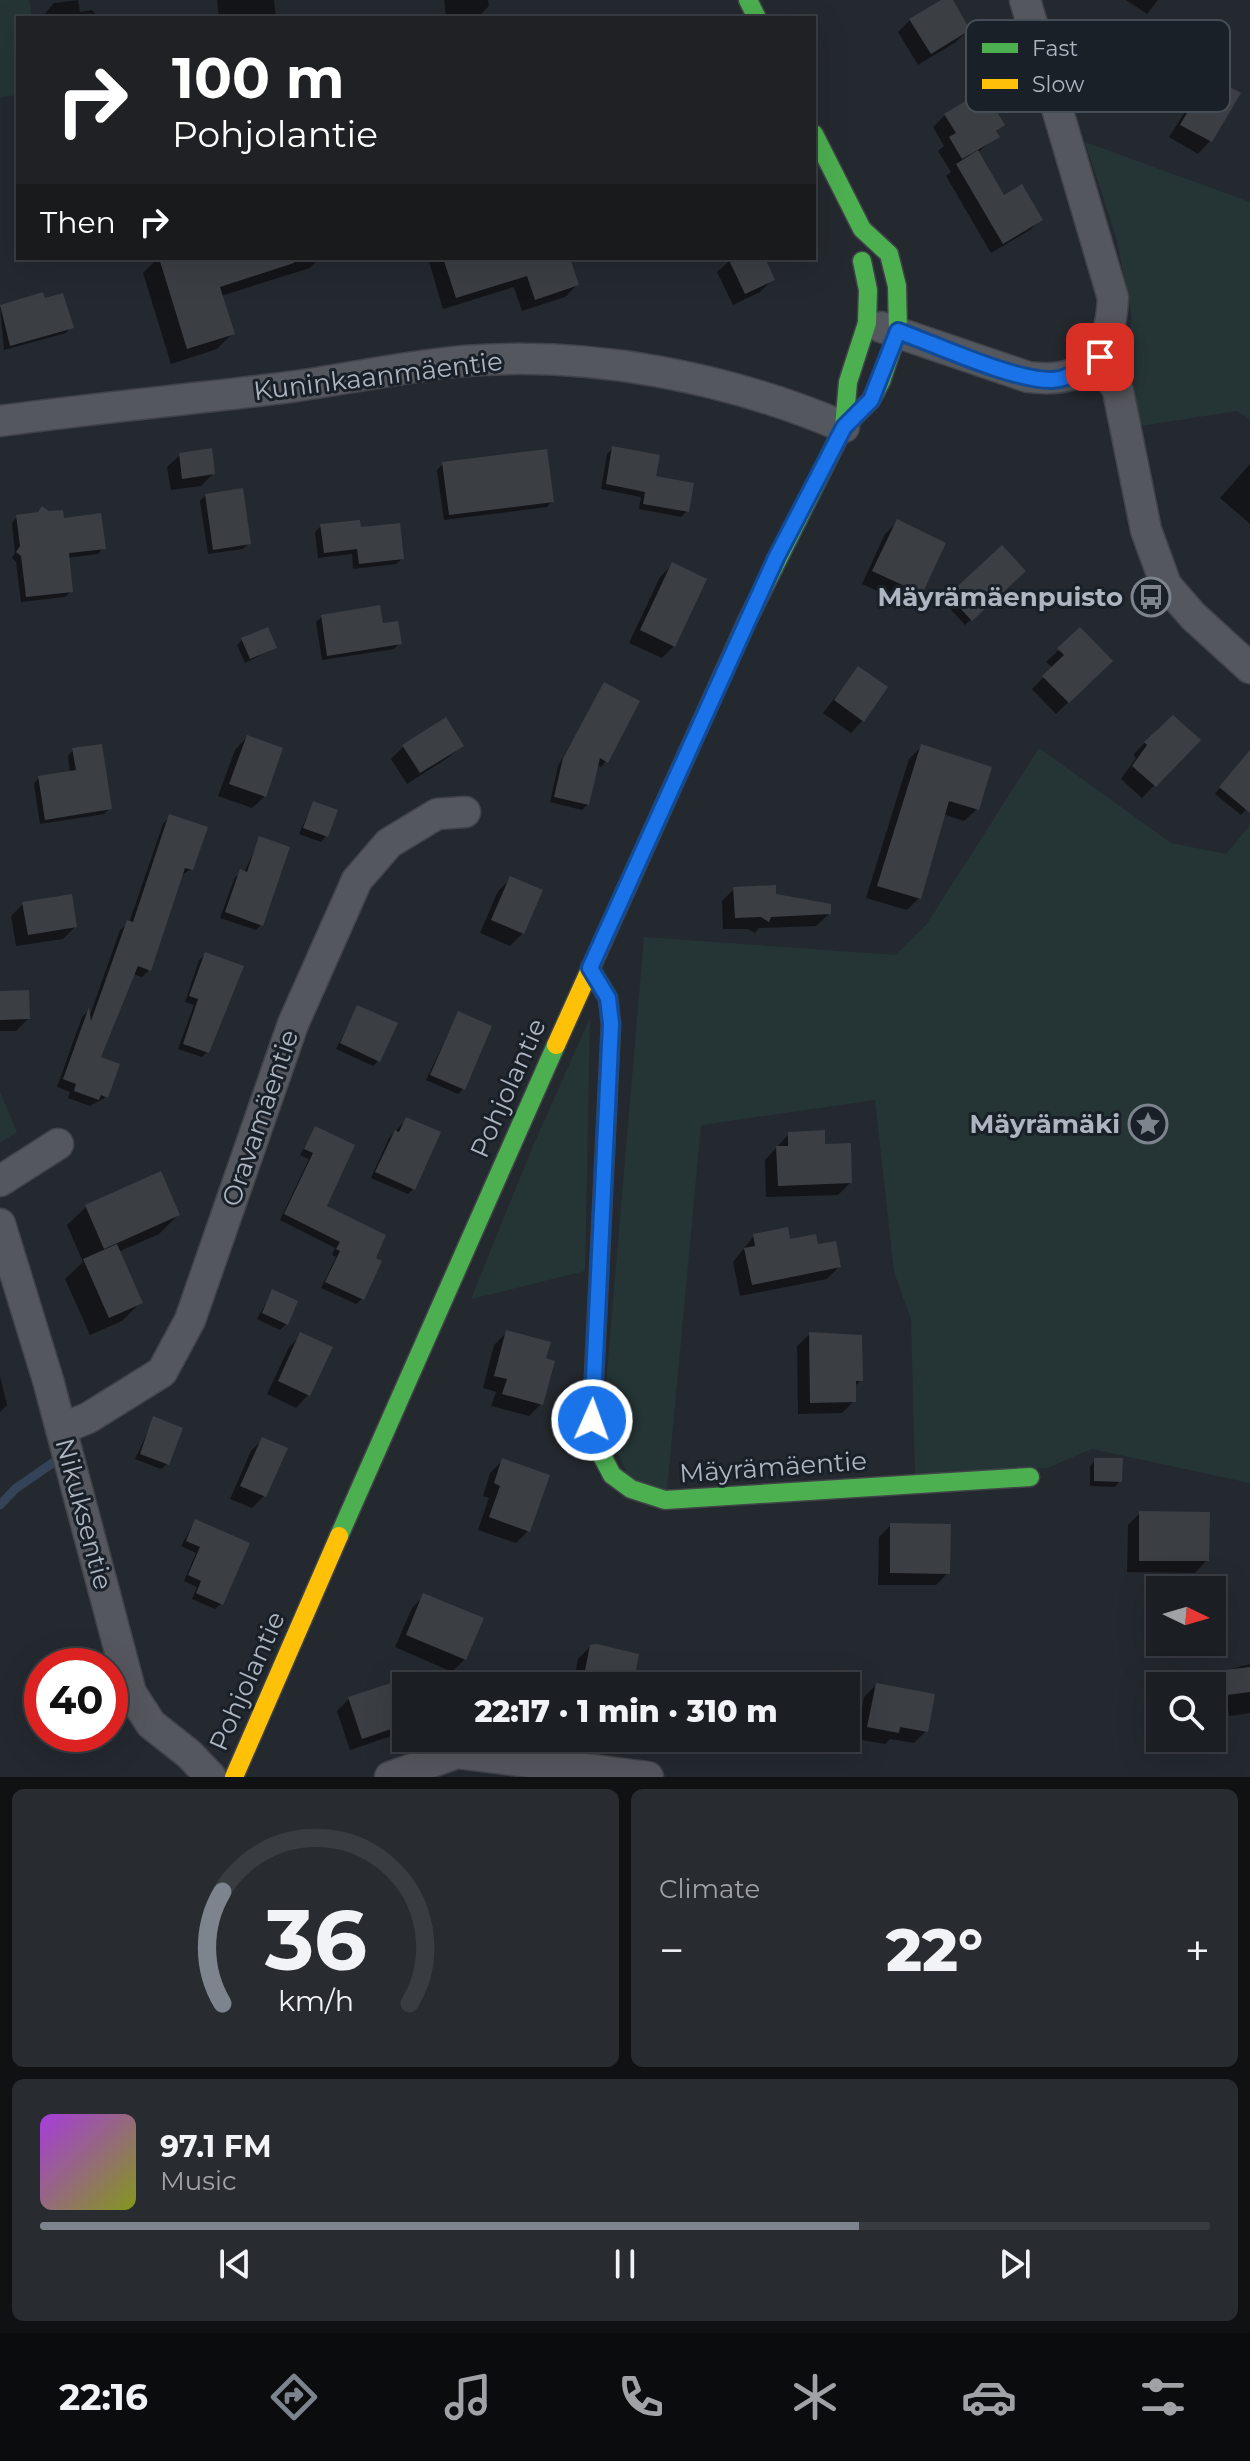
<!DOCTYPE html>
<meta charset="utf-8">
<style>
body{margin:0;font-family:Montserrat,sans-serif;background:#282c30;color:#f1f3f6;height:100vh;display:flex;flex-direction:column;font-size:30px;white-space:nowrap}
*{box-sizing:border-box;margin:0}
p{font-size:26px;color:#a0a2a6}
.icon{flex:none;width:44px;height:44px;fill:none;stroke:currentColor;stroke-width:2;stroke-linecap:round;stroke-linejoin:round}
.map{position:relative;height:1777px;overflow:hidden}
.details{display:flex;flex-direction:column;gap:12px;padding:12px;background:#0f1113;flex:1}
.details>*{flex:none}
.top-card{position:absolute;left:16px;top:16px;width:800px;height:244px;border-radius:0px;box-shadow:0 8px 32px #0002,0 0 0 2px #393d41;background:#202124;color:#fff;overflow:hidden}
.needle{width:52px;rotate:95deg}
.tools{position:absolute;left:1146px;top:1576px;display:grid;gap:16px}
.tools a{display:grid;place-items:center;width:80px;height:80px;border-radius:0px;background:#1b1f23;box-shadow:0 8px 32px #0002,0 0 0 2px #393d41;font-size:40px}
.speed{position:absolute;left:24px;top:1648px;display:flex;gap:16px;font-size:40px;font-weight:700;text-align:center}
.speed>*{display:grid;place-content:center;width:104px;height:104px;border-radius:50%;background:#1b1f23;box-shadow:0 8px 32px #0002,0 0 0 2px #393d41;line-height:1}
.speed .limit{border:12px solid #d22;background:#fff;color:#111}
.pin{position:absolute;display:grid;place-items:center;width:68px;height:68px;color:#fff;margin:-34px;border-radius:16px;box-shadow:0 4px 12px #0006}
.me{position:absolute;width:88px;margin:-44px;rotate:2deg;stroke-linejoin:round;filter:drop-shadow(0 0 6px #0008)}
.turn{display:flex;align-items:center;gap:28px;height:168px;padding:0 24px;font-size:36px}
.turn .icon{width:104px;height:104px;stroke-width:2.5}
.turn b{display:block;font-size:56px;line-height:68px}
.then{display:flex;align-items:center;height:76px;padding:0 24px;background:#0003;gap:16px;font-size:30px}
.big{font-size:60px;font-weight:800;line-height:1.1}
.details .card{flex:1;display:flex;flex-direction:column;justify-content:center;gap:12px;min-width:0;padding:0 28px;border-radius:12px;background:#282c30}
.details .dial{align-items:center;gap:0}
.dial svg{height:208px;overflow:visible;fill:none;stroke:#393d41;stroke-width:7;stroke-linecap:round;text-anchor:middle}
.dial text{fill:#f1f3f6;stroke:none}
.song{display:flex;align-items:center;gap:24px}
.cover{width:96px;height:96px;border-radius:12px;background:linear-gradient(135deg,hsl(280 70% 55%),hsl(70 70% 35%))}
.played{height:8px;border-radius:4px;background:linear-gradient(90deg,#7d848e 70%,#393d41 70%)}
.keys{display:flex;justify-content:space-around;direction:ltr}
.heat{display:flex;justify-content:space-between;align-items:center;font-size:44px;direction:ltr}
.details .tiles{flex:1;display:grid;gap:12px;grid-template-columns:1fr 1fr}
.card:last-child{grid-column:span 2}
.trip{position:absolute;left:392px;top:1672px;width:468px;height:80px;border-radius:0px;background:#1b1f23;box-shadow:0 8px 32px #0002,0 0 0 2px #393d41;font-weight:800;line-height:80px;text-align:center}
.tabs{display:flex;height:128px;justify-content:space-around;align-items:center;background:#0b0c0e;color:#a0a2a6}
.tabs .icon{width:56px;height:56px}
.tabs .current{color:#7d848e}
.tabs b{font-size:36px;color:#f1f3f6}
.map>svg:first-child{display:block}
.green{fill:#253535}
.shadow{fill:#0007}
.lines{fill:none;stroke-linecap:round;stroke-linejoin:round}
.stream{stroke:#344357;stroke-width:9}
.building{fill:#3b3f44}
.street-casing{stroke:#404348;stroke-width:33}
.fast-casing{stroke:#404348;stroke-width:21}
.slow-casing{stroke:#404348;stroke-width:21}
.street{stroke:#54575d;stroke-width:30}
.fast{stroke:#4caf50;stroke-width:18}
.slow{stroke:#ffc107;stroke-width:18}
.route-casing{stroke:#114b97;stroke-width:20}
.route{stroke:#1a73e8;stroke-width:14}
.labels{text-anchor:middle;stroke-width:6;stroke-linejoin:round;paint-order:stroke}
.street-label{font-size:26px;fill:#adb5c1;stroke:#192028}
.poi-label{font-size:26px;font-weight:bold;fill:#adb5c1;stroke:#192028;text-anchor:end}
.key{fill:#192028;stroke:#454d56;stroke-width:2}
.key-label{font-size:22px;fill:#adb5c1}
</style>
<div class="map">
<svg width="1250" height="1777" viewBox="0 0 1250 1777">
<rect width="100%" height="100%" fill="#24292f"/>
<!-- green -->
<g class="green">
<path d="M0,0H29L32,18H18V95L0,97Z"/>
<path d="M1085,142L1250,202V419L1237,411L1141,426L1125,359L1132,318L1117,240Z"/>
<path d="M1039,748L1171,843L1226,854L1250,825V1483L1092,1449L1047,1468L915,1475L911,1319L894,1272L875,1100L701,1125L667,1491L629,1479L603,1418L644,937L896,955L927,924Z"/>
<path d="M590,1018L585,1271L471,1299L530,1153Z"/>
<path d="M0,1092L17,1132L0,1143Z"/>
</g>
<!-- shadow -->
<g class="shadow">
<path d="M78,0L80,12L92,10L99,18H41L54,3Z"/>
<path d="M217,0H274L276,18H219Z"/>
<path d="M444,0H488L489,6L477,18H446Z"/>
<path d="M945,0H950L968,30L956,42L918,65L898,32L910,20Z"/>
<path d="M1126,0H1158L1147,14Z"/>
<path d="M1211,78L1238,93L1210,141L1198,154L1169,137L1199,90Z"/>
<path d="M983,93L1002,125L995,133L997,136L977,153L1003,198L1041,219L1030,230L991,253L946,176L951,172L938,151L944,146L933,127L945,115Z"/>
<path d="M158,258H319L310,268L221,296L233,333L217,349L171,364L143,273Z"/>
<path d="M428,258H568L577,285L565,297L522,311L514,287L443,309Z"/>
<path d="M733,258H762L773,279L760,292L733,305L717,272Z"/>
<path d="M42,295L71,327L66,333L4,350L0,307Z"/>
<path d="M613,448L653,478L687,511L681,517L639,509L641,497L601,489L607,454Z"/>
<path d="M180,455L213,474L201,486L171,490L167,467Z"/>
<path d="M443,464L552,501L547,507L444,520L437,470Z"/>
<path d="M1250,464V524L1220,498Z"/>
<path d="M206,495L248,544L243,549L208,554L200,501Z"/>
<path d="M17,517L62,520L103,548L98,554L67,558L71,591L65,597L21,602L16,562L12,558L15,553L12,523Z"/>
<path d="M897,522L920,593L908,605L862,584L885,534Z"/>
<path d="M321,526L359,530L402,559L396,564L353,569L352,554L318,558L315,532Z"/>
<path d="M1002,548L1023,571L965,625L944,602Z"/>
<path d="M672,565L674,646L662,658L629,643L660,577Z"/>
<path d="M322,617L381,626L400,643L394,649L322,660L316,622Z"/>
<path d="M1080,630L1110,661L1056,714L1032,689L1053,668L1046,662Z"/>
<path d="M242,640L275,648L245,663L237,645Z"/>
<path d="M858,668L863,720L851,733L823,713Z"/>
<path d="M604,684L606,761L601,767L597,765L588,804L582,810L550,802L558,766Z"/>
<path d="M1159,728L1198,740L1142,798L1121,779L1136,758L1133,755Z"/>
<path d="M247,737L265,796L252,808L218,796L235,750Z"/>
<path d="M462,745L449,757L407,784L391,759L404,746Z"/>
<path d="M921,747L977,809L964,821L943,814L919,898L907,910L866,898L909,759Z"/>
<path d="M73,750L110,808L104,814L40,824L34,784L39,778L70,773L68,756Z"/>
<path d="M1250,768V805L1241,815L1215,794L1233,772Z"/>
<path d="M313,803L326,836L321,842L299,834Z"/>
<path d="M170,816L191,869L181,876L149,970L142,977L133,974L98,1058L106,1097L90,1106L68,1098L70,1092L57,1087L82,1017L88,1011L89,1018L120,930L129,923L163,824Z"/>
<path d="M260,838L261,925L256,930L220,918L235,877L244,873Z"/>
<path d="M511,879L523,933L510,946L480,933L498,891Z"/>
<path d="M734,889L774,896L829,914L816,926L759,928L755,933L748,929H723L722,901Z"/>
<path d="M23,904L75,927L63,939L16,946L11,916Z"/>
<path d="M205,955L207,1052L202,1057L178,1049L194,1005L185,1002L199,960Z"/>
<path d="M0,993L28,1019L16,1031H0Z"/>
<path d="M357,1008L379,1060L373,1066L336,1049Z"/>
<path d="M458,1013L463,1089L458,1094L426,1080Z"/>
<path d="M407,1119L413,1189L408,1194L371,1178L389,1138Z"/>
<path d="M316,1129L324,1207L373,1259L362,1299L356,1304L321,1288L336,1257L332,1255L335,1248L280,1220L309,1159L300,1155Z"/>
<path d="M789,1134L823,1146L850,1183L838,1195L766,1197L765,1160Z"/>
<path d="M160,1174L178,1215L159,1234L118,1252L140,1303L122,1321L90,1335L65,1279L83,1262L67,1225L86,1207Z"/>
<path d="M754,1236L789,1241L839,1267L827,1279L740,1296L733,1262Z"/>
<path d="M272,1292L286,1324L280,1330L257,1319Z"/>
<path d="M507,1332L544,1360L541,1404L529,1416L491,1406L496,1392L483,1388L494,1345Z"/>
<path d="M810,1334H841L861,1380L854,1387V1401L842,1413L798,1414L797,1346Z"/>
<path d="M301,1335L330,1348L308,1395L296,1408L267,1394L289,1347Z"/>
<path d="M0,1376L7,1405L0,1412Z"/>
<path d="M154,1419L167,1464L161,1469L135,1459Z"/>
<path d="M263,1439L285,1449L264,1496L252,1508L230,1499L251,1451Z"/>
<path d="M503,1460L528,1531L516,1543L478,1530L489,1498L483,1496L490,1473Z"/>
<path d="M1095,1460L1120,1481L1115,1487L1090,1486V1466Z"/>
<path d="M1140,1513L1207,1560L1195,1573L1127,1572L1128,1525Z"/>
<path d="M195,1521L221,1604L215,1609L192,1599L197,1587L184,1581L196,1553L181,1546Z"/>
<path d="M891,1525L948,1573L936,1585H878L879,1537Z"/>
<path d="M424,1596L465,1659L452,1672L395,1647L412,1608Z"/>
<path d="M590,1647L631,1686H573L578,1659Z"/>
<path d="M1250,1664V1713L1229,1716L1227,1702L1212,1704V1686L1208,1682L1216,1673Z"/>
<path d="M716,1671L772,1681V1686H703Z"/>
<path d="M876,1685L926,1731L914,1743L890,1739L885,1744L856,1739L864,1697Z"/>
<path d="M406,1692V1731L350,1750L337,1711L350,1698Z"/>
</g>
<g class="lines">
<!-- stream -->
<path class="stream" d="M0,1505L15,1489L54,1462"/>
</g>
<!-- building -->
<g class="building">
<path d="M941,0H953L970,30L931,54L909,19Z"/>
<path d="M1209,75L1241,93L1212,142L1180,125Z"/>
<path d="M984,90L1005,125L996,131L1000,137L962,159L949,137L956,133L944,114Z"/>
<path d="M978,150L1004,195L1022,184L1043,220L1003,244L956,164Z"/>
<path d="M159,258H294V263L220,287L235,334L187,349Z"/>
<path d="M443,258H570L579,285L535,300L527,276L456,298Z"/>
<path d="M728,258H765L775,280L745,294Z"/>
<path d="M43,292L45,298L63,293L74,328L10,346L0,305Z"/>
<path d="M612,446L660,455L656,476L694,483L689,512L643,504L645,492L606,484Z"/>
<path d="M212,448L215,474L182,479L179,453Z"/>
<path d="M547,449L554,502L449,515L442,462Z"/>
<path d="M243,488L251,544L213,550L205,494Z"/>
<path d="M42,506L49,511L63,510L64,518L101,513L106,549L69,553L73,592L26,597L21,556L16,552L20,546L16,515L38,512Z"/>
<path d="M897,519L946,543L922,594L872,571Z"/>
<path d="M360,520L361,527L400,523L404,559L359,564L357,549L324,553L320,524Z"/>
<path d="M1002,545L1026,571L972,621L948,595Z"/>
<path d="M672,562L707,579L675,647L640,630Z"/>
<path d="M380,605L383,623L398,621L402,644L327,656L321,615Z"/>
<path d="M268,627L277,648L250,659L241,638Z"/>
<path d="M1080,627L1113,661L1069,703L1042,676L1064,655L1057,648Z"/>
<path d="M858,666L888,687L864,722L834,700Z"/>
<path d="M604,682L640,701L608,763L600,758L589,805L554,797L563,758Z"/>
<path d="M1173,715L1201,740L1156,787L1132,766L1147,745L1144,742Z"/>
<path d="M446,717L464,746L420,773L402,745Z"/>
<path d="M247,735L283,748L266,797L229,784Z"/>
<path d="M102,744L112,809L45,820L38,776L76,770L72,748Z"/>
<path d="M921,744L992,767L979,810L949,801L921,899L877,886Z"/>
<path d="M1250,750V813L1219,787Z"/>
<path d="M313,801L338,810L328,837L303,828Z"/>
<path d="M169,814L208,827L193,870L185,868L151,971L138,966L101,1057L120,1064L108,1098L101,1095L99,1100L74,1091L76,1084L63,1079L89,1007L91,1021L127,920L133,922Z"/>
<path d="M259,836L290,847L263,926L225,912L240,869L247,872Z"/>
<path d="M510,876L543,890L524,934L491,920Z"/>
<path d="M776,885V894L831,904V914L771,917L769,922L761,917L735,918L733,887Z"/>
<path d="M72,894L77,927L28,935L22,902Z"/>
<path d="M205,952L244,966L209,1053L183,1044L198,999L189,996Z"/>
<path d="M29,990L30,1019L0,1020V991Z"/>
<path d="M357,1005L398,1023L380,1062L340,1043Z"/>
<path d="M458,1011L492,1026L465,1090L430,1075Z"/>
<path d="M406,1117L441,1132L415,1190L375,1172L395,1130L399,1132Z"/>
<path d="M315,1126L355,1145L327,1206L386,1235L376,1258L382,1261L364,1300L325,1282L340,1251L336,1249L340,1242L284,1214L313,1153L304,1149Z"/>
<path d="M825,1130V1144L851,1143L852,1183L778,1186L776,1146H788V1132Z"/>
<path d="M161,1171L180,1215L104,1249L85,1205Z"/>
<path d="M788,1227L790,1239L816,1234L818,1244L836,1241L841,1267L752,1285L744,1248L755,1246L753,1234Z"/>
<path d="M117,1244L143,1303L109,1318L83,1259Z"/>
<path d="M272,1289L298,1301L288,1325L262,1313Z"/>
<path d="M506,1330L551,1342L546,1358L555,1361L543,1405L502,1394L507,1379L494,1376Z"/>
<path d="M300,1332L333,1347L310,1396L278,1381Z"/>
<path d="M809,1332L862,1335L863,1381H856V1402L810,1403Z"/>
<path d="M153,1416L183,1428L169,1465L140,1454Z"/>
<path d="M262,1437L288,1448L266,1497L240,1486Z"/>
<path d="M502,1458L550,1475L530,1532L489,1517L500,1486L494,1483Z"/>
<path d="M1094,1458H1123L1122,1482L1094,1481Z"/>
<path d="M1139,1511L1210,1512L1209,1561H1139Z"/>
<path d="M195,1519L250,1543L223,1605L196,1593L201,1581L188,1575L200,1547L186,1541Z"/>
<path d="M890,1523L951,1524L950,1574L890,1573Z"/>
<path d="M423,1593L484,1618L466,1660L406,1635Z"/>
<path d="M597,1644L639,1654L633,1686H582L590,1645Z"/>
<path d="M1250,1667V1692L1219,1696L1216,1671Z"/>
<path d="M406,1678V1724L362,1739L348,1697Z"/>
<path d="M876,1683L935,1694L928,1732L900,1727L899,1733L867,1727Z"/>
</g>
<g class="lines">
<!-- street casing -->
<g class="street-casing">
<g id="street">
<path d="M881,327L1028,377C1089,385 1110,355 1113,298L1025,0"/>
<path d="M1100,357L1118,391L1146,530L1166,585L1193,616L1250,668"/>
<path d="M0,421C96,408 193,399 290,387C348,379 406,366 464,361C592,351 727,377 844,427"/>
<path d="M0,1181L58,1144"/>
<path d="M0,1224L48,1380L131,1693L151,1724L189,1754L211,1777"/>
<path d="M61,1429L88,1418L162,1372L190,1320L293,1024L357,880L389,843L437,814L465,812"/>
<path d="M390,1777L457,1753L648,1777"/>
</g>
</g>
<!-- fast casing -->
<g class="fast-casing">
<g id="fast">
<path d="M748,0L757,18"/>
<path d="M844,427L848,382L867,323L868,290L862,261"/>
<path d="M747,621L844,427L871,400L881,381L898,331L897,286L889,254L862,229L814,134"/>
<path d="M602,1212L592,1420L601,1454L612,1475L631,1489L665,1500L1030,1477"/>
<path d="M339,1536L556,1045"/>
</g>
</g>
<!-- slow casing -->
<g class="slow-casing">
<g id="slow">
<path d="M590,968L608,998L611,1024L602,1212"/>
<path d="M556,1045L747,621"/>
<path d="M234,1777L339,1536"/>
</g>
</g>
<!-- street -->
<use href="#street" class="street"/>
<!-- fast -->
<use href="#fast" class="fast"/>
<!-- slow -->
<use href="#slow" class="slow"/>
</g>
<g class="lines">
<!-- route casing -->
<g class="route-casing">
<path id="route" d="M592,1420L611,1024L608,998L590,968L776,558L844,427L871,400L898,331C937,345 1012,380 1051,380C1069,380 1085,366 1100,357"/>
</g>
<!-- route -->
<use href="#route" class="route"/>
</g>
<!-- icons -->
<defs>
<g id="bus-ring" transform="scale(2)"><circle r="9.5" fill="#192028" stroke="#7d848e" stroke-width="1.5"/><path d="M-5-6H5V4H4V6H2V4H-2V6H-4V4H-5ZM-3.5-4V0h7V-4ZM-3.5 1.2v1.5H-2V1.2ZM2 1.2v1.5H3.5V1.2Z" fill="#7d848e"/></g>
<g id="sight-ring" transform="scale(2)"><circle r="9.5" fill="#192028" stroke="#7d848e" stroke-width="1.5"/><path d="M0-6L1.8-2.2L6-1.7L2.9 1.2L3.7 5.4L0 3.3L-3.7 5.4L-2.9 1.2L-6-1.7L-1.8-2.2Z" fill="#7d848e"/></g>
</defs>
<g fill-rule="evenodd">
<use href="#bus-ring" x="1151" y="597"/>
<use href="#sight-ring" x="1148" y="1124"/>
</g>
<g class="labels">
<!-- street labels -->
<g class="street-label">
<text transform="translate(378 376) rotate(-7)" y="9">Kuninkaanmäentie</text>
<text transform="translate(508 1088) rotate(-66)" y="9">Pohjolantie</text>
<text transform="translate(260 1118) rotate(-71)" y="9">Oravamäentie</text>
<text transform="translate(773 1467) rotate(-4)" y="9">Mäyrämäentie</text>
<text transform="translate(84 1514) rotate(75)" y="9">Nikuksentie</text>
<text transform="translate(247 1681) rotate(-66)" y="9">Pohjolantie</text>
</g>
<!-- poi labels -->
<g class="poi-label">
<text x="1123" y="606">Mäyrämäenpuisto</text>
<text x="1120" y="1133">Mäyrämäki</text>
</g>
</g>
<!-- legend -->
<rect x="966" y="20" width="264" height="92" rx="12" class="key"/>
<rect x="982" y="43" width="36" height="10" fill="#4caf50"/>
<rect x="982" y="79" width="36" height="10" fill="#ffc107"/>
<g class="key-label">
<text x="1032" y="56">Fast</text>
<text x="1032" y="92">Slow</text>
</g>
</svg>
<div class="tools">
<a><svg class="needle" viewBox="-14 -14 28 28"><path d="M0-13l5 13h-10z" fill="#e53935"/><path d="M0 13l5-13h-10z" fill="#a0a2a6"/></svg></a>
<a><svg class="icon" aria-label="search" viewBox="0 0 24 24"><circle cx="10" cy="10" r="6"/><path d="M15 15l6 6"/></svg></a>
</div>
<div class="speed"><div class="limit">40</div></div>
<div class="pin" style="left:1100px;top:357px;background:#d93025"><svg class="icon" aria-label="arrive" viewBox="0 0 24 24"><path d="M6 21V4h12l-3 4 3 4H6"/></svg></div>
<svg class="me" style="left:592px;top:1420px" viewBox="-20 -20 40 40"><circle r="17" fill="#1a73e8" stroke="#fff" stroke-width="3"/><path d="M0-11L8 9 0 5-8 9z" fill="#fff"/></svg>
<div class="trip">22:17 · 1 min · 310 m</div>
<div class="top-card">
<div class="turn"><svg class="icon" aria-label="right" viewBox="0 0 24 24"><path d="M7 20v-9h11M14 6l5 5-5 5"/></svg><div><b>100 m</b>Pohjolantie</div></div>
<div class="then">Then<svg class="icon" aria-label="right" viewBox="0 0 24 24"><path d="M7 20v-9h11M14 6l5 5-5 5"/></svg></div>
</div>
</div>
<section class="details">
<div class="tiles">
<div class="card dial"><svg viewBox="0 0 100 80">
<path d="M14 69A42 42 0 1 1 86 69"/>
<path d="M14 69A42 42 0 0 1 14 26" stroke="#7d848e"/>
<text x="50" y="56" font-size="32" font-weight="700">36</text>
<text x="50" y="72" font-size="11">km/h</text>
</svg></div>
<div class="card"><p>Climate</p>
<div class="heat"><a>−</a><b class="big">22°</b><a>+</a></div>
</div>
<div class="card">
<div class="song"><i class="cover"></i><div><b>97.1 FM</b><p>Music</p></div></div>
<div class="played"></div>
<div class="keys"><svg class="icon" aria-label="previous" viewBox="0 0 24 24"><path d="M18 5L8 12l10 7zM5 5v14"/></svg><svg class="icon" aria-label="pause" viewBox="0 0 24 24"><path d="M8 5v14M16 5v14"/></svg><svg class="icon" aria-label="next" viewBox="0 0 24 24"><path d="M6 5l10 7-10 7zM19 5v14"/></svg></div>
</div>
</div>
</section>
<nav class="tabs">
<b>22:16</b>
<svg class="icon current" aria-label="directions" viewBox="0 0 24 24"><path d="M12 3l9 9-9 9-9-9zM9 14v-3h6M13 9l2 2-2 2"/></svg>
<svg class="icon" aria-label="music" viewBox="0 0 24 24"><path d="M9 18V5l10-2v13"/><circle cx="6" cy="18" r="3"/><circle cx="16" cy="16" r="3"/></svg>
<svg class="icon" aria-label="phone" viewBox="0 0 24 24"><path d="M5 4h4l2 5-3 2q2 4 5 5l2-3 5 2v4C11 20 4 13 5 4z"/></svg>
<svg class="icon" aria-label="climate" viewBox="0 0 24 24"><path d="M12 3v18M4 7l16 10M4 17L20 7"/></svg>
<svg class="icon" aria-label="car" viewBox="0 0 24 24"><path d="M5 17H2v-5l4-1 3-4h7l3 4 3 1v5h-3M9 17h6M6 11h13"/><circle cx="7" cy="17" r="2"/><circle cx="17" cy="17" r="2"/></svg>
<svg class="icon" aria-label="filters" viewBox="0 0 24 24"><path d="M4 7h16M4 17h16"/><circle cx="9" cy="7" r="2"/><circle cx="15" cy="17" r="2"/></svg>
</nav>
